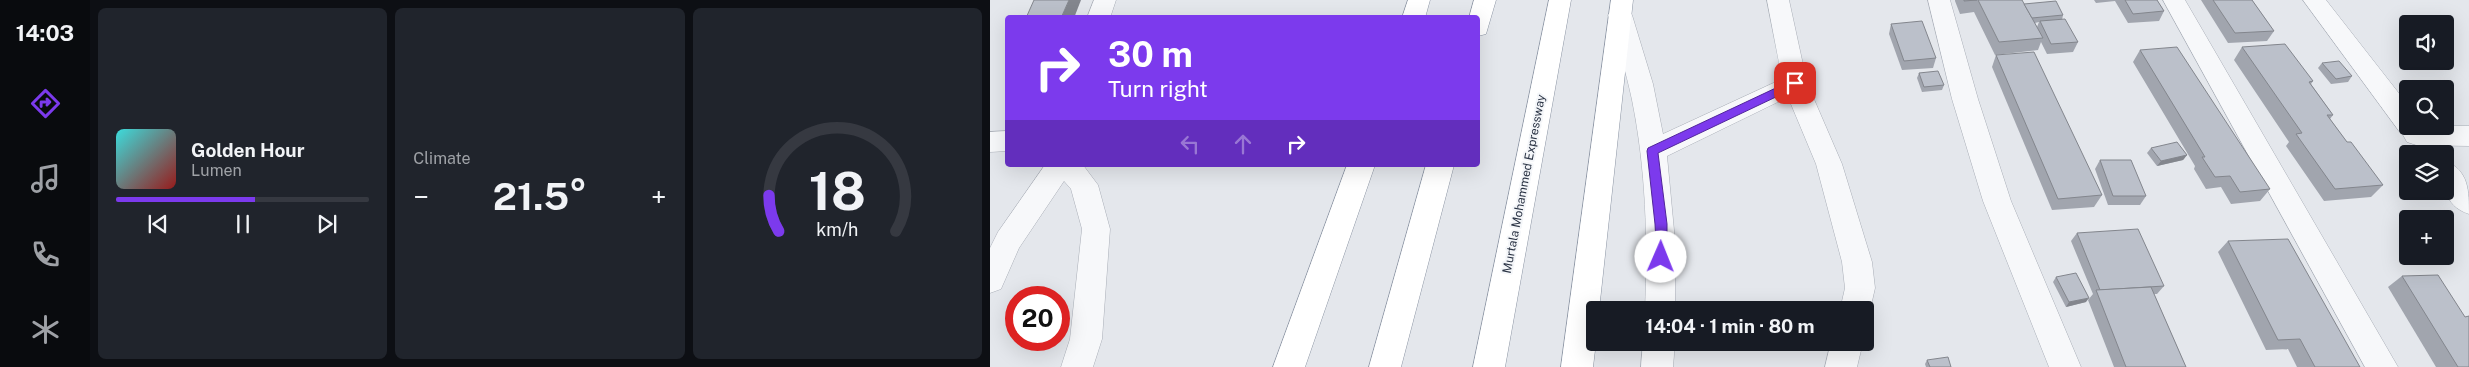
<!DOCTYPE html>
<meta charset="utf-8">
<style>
body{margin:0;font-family:"Public Sans",sans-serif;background:#20242c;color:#f1f3f6;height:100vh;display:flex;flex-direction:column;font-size:19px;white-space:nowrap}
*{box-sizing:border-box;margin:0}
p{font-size:16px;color:#9ea1a6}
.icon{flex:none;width:28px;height:28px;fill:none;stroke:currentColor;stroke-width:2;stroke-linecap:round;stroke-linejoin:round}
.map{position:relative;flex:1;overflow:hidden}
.drawer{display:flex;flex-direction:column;gap:8px;padding:8px;background:#0d0f14;width:900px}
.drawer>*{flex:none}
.hud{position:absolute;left:15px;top:15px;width:475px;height:152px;border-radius:5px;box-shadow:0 5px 20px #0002;background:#7c3aed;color:#fff;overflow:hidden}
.tools{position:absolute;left:1409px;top:15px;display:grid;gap:10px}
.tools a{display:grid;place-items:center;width:55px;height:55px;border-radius:5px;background:#171b24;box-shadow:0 5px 20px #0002;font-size:25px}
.speed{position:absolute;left:15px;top:286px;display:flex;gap:10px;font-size:25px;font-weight:700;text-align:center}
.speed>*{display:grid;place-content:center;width:65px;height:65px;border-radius:50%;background:#171b24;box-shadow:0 5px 20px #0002;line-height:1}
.speed .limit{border:8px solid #d22;background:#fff;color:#111}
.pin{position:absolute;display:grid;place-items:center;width:42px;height:42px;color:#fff;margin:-21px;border-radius:10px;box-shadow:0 2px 8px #0006}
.me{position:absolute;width:55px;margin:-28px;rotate:1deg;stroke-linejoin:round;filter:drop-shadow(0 0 4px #0008)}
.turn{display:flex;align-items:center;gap:18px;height:105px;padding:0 20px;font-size:22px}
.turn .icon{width:65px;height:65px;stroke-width:2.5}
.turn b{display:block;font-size:35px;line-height:42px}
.lanes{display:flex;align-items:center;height:48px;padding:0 20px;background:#0003;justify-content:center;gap:25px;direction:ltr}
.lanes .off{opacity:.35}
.big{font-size:38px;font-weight:700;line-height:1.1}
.drawer .card{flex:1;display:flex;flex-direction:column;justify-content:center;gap:8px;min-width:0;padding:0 18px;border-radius:8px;background:#20242c}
.drawer .dial{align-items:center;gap:0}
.dial svg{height:130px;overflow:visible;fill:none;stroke:#363941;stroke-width:7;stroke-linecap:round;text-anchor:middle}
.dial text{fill:#f1f3f6;stroke:none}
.song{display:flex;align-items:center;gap:15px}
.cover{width:60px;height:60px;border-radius:8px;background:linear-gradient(135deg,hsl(180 70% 55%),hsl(0 70% 35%))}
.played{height:5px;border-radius:2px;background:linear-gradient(90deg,#7c3aed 55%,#363941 55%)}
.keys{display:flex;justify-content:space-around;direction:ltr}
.heat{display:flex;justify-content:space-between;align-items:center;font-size:28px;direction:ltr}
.drawer .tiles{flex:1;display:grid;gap:8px;grid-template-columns:repeat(3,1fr)}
.trip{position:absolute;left:596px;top:301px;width:288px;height:50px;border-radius:5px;background:#171b24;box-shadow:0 5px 20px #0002;font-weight:700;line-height:50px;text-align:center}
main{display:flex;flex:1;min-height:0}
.menu{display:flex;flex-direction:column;width:90px;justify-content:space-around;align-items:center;background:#090b0e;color:#9ea1a6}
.menu .icon{width:35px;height:35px}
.menu .active{color:#7c3aed}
.menu b{font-size:22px;color:#f1f3f6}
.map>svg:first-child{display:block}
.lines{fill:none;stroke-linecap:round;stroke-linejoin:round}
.minor-casing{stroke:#a9aeb7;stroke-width:1}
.highway-casing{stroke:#8b94a3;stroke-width:1}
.minor{fill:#f7f8fa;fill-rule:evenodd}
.highway{fill:#fff;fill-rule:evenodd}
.wall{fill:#a1a5ae;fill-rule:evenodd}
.shaded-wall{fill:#83868d}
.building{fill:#bbc0ca;stroke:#83868d}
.route{fill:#7c3aed;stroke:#51269a}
.labels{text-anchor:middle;stroke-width:4;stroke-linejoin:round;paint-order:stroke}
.street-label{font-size:12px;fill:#2b3445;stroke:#f4f6f9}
</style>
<main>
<nav class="menu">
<b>14:03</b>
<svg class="icon active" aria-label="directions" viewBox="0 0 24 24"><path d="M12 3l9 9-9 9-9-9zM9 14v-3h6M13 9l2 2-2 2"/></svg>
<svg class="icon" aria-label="music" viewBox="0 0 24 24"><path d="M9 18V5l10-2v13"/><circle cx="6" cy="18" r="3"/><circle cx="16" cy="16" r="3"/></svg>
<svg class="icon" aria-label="phone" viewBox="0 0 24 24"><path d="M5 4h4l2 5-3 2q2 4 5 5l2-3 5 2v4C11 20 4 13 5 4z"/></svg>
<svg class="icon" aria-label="climate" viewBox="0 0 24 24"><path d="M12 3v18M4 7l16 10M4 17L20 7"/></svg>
</nav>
<section class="drawer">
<div class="tiles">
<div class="card">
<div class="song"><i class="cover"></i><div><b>Golden Hour</b><p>Lumen</p></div></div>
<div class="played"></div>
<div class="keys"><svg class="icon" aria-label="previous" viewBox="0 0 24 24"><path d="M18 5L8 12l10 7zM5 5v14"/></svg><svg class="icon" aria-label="pause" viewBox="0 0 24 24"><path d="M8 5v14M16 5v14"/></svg><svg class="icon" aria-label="next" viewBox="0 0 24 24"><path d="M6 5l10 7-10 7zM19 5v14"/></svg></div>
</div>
<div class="card"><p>Climate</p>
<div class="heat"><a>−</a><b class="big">21.5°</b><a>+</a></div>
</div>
<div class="card dial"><svg viewBox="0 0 100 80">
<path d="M14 69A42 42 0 1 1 86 69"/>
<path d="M14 69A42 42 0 0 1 8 47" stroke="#7c3aed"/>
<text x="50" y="56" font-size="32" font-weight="700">18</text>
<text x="50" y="72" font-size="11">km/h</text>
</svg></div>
</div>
</section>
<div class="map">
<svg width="1479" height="367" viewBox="0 0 1479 367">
<rect width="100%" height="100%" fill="#e4e7ec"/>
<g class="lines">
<!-- minor casing -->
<g class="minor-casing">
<g id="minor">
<path d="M104,0H126L120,18H97Z"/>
<path d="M777,0H799L817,83L852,164L882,262L885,288L880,310L875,320V310H850L855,288L852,262L826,164L798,97L677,156L685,241V310H655C658,240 656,169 642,100C636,71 627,43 618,15L622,9L630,7L638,9L642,15L663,84L673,134L792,79Z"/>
<path d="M938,0H960L988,99L1021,201L1091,367H1059L993,201L962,99Z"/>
<path d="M1173,0H1195L1408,367H1375Z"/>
<path d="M1313,0H1336L1418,105V126H1479V146L1426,145L1417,142L1413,135L1414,133L1409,131Z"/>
<path d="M18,131V151L0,152V132Z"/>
<path d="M1455,161C1479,170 1479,191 1479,214C1452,205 1455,185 1455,161Z"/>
<path d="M55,165H93L108,185L120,229L112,339L103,367H71L80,339L92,229L81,189L74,181L29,248L11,289L0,293V248L8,232Z"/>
<path d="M653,342H685L683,367H651Z"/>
<path d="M841,342H873L867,367H835Z"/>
</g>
</g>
<!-- highway casing -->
<g class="highway-casing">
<g id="highway">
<path d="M418,0H440L435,18H412Z"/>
<path d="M484,0H506L496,34L488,36V18H479Z"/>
<path d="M559,0H581L515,367H483Z"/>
<path d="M621,0H643L609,310H605L606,342L603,367H571Z"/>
<path d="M357,165H385L315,367H283Z"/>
<path d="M436,165H464L411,367H379Z"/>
</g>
</g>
<!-- minor -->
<use href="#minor" class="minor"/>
<!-- highway -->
<use href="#highway" class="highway"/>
</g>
<!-- wall -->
<g class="wall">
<path d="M965,0H1032L1034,4L1073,15L1072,20L1088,42L1083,52L1057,54L1051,42L1048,50L1005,55L984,12L970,14L965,1ZM1049,22L1047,27L1045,23Z"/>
<path d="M1104,0H1167L1174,11L1169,21L1138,23L1125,1L1106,3Z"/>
<path d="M1211,0H1262L1284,31L1277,41L1238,43Z"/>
<path d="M901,24L946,58L943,68L912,70L899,34Z"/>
<path d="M1252,47L1323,81L1321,84L1343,115L1340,119L1357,142L1393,185L1381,197L1334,201L1296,146L1299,142L1244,60Z"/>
<path d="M1150,50L1280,189L1270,201L1241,204L1231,187L1216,189L1204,169L1205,166L1143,62Z"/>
<path d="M1006,55L1112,195L1104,207L1062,210L1002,67Z"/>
<path d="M1332,63L1362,76L1358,82L1341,84L1328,68Z"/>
<path d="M929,73L954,85L952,90L932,92L927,78Z"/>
<path d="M1161,148L1197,155L1193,160L1167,166L1157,153Z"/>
<path d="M1110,160L1156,196L1150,205H1118L1105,169Z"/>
<path d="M1087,233L1174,286L1167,294H1164L1196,367H1124L1098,300L1103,294L1081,241Z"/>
<path d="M1238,241L1370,367H1307L1298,349L1276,350L1228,252Z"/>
<path d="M1412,276L1479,367H1446L1398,287Z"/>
<path d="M1066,277L1096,302L1076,307L1063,282Z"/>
<path d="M937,360L961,367H936L935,364Z"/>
</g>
<!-- shaded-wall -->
<g class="shaded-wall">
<path d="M79,0H91L84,18H71Z"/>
<path d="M1197,155L1193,160L1167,166L1171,161Z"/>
<path d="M1099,298L1096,302L1076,307L1079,302Z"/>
</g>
<!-- building -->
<g class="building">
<path d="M44,0H79L71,18H36Z"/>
<path d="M974,0H987L974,1Z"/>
<path d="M988,0H1032L1053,38L1009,42Z"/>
<path d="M1135,0H1167L1174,11L1143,14Z"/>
<path d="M1223,0H1262L1284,31L1245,33Z"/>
<path d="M1066,1L1073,15L1042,18L1034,4Z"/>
<path d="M1075,19L1088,42L1061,44L1050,21Z"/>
<path d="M932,21L946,58L914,61L901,24Z"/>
<path d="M1295,44L1323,81L1319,82L1343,115H1337L1357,142H1361L1393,185L1345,189L1306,134L1312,133L1252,47Z"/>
<path d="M1187,47L1280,189L1250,192L1240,176L1225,177L1212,157H1215L1150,50Z"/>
<path d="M1044,52L1112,195L1068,199L1006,55Z"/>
<path d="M1349,61L1362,76L1346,79L1332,63Z"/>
<path d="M948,71L954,85L934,87L929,73Z"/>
<path d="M1187,142L1197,155L1171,161L1161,148Z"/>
<path d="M1110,160H1141L1156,196H1123Z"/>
<path d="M1148,229L1174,286L1110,290L1087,233Z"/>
<path d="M1298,239L1370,367H1325L1310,339L1288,340L1238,241Z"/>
<path d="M1086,273L1099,298L1079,302L1066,277Z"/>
<path d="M1448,275L1475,317L1479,316V367H1468L1412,276Z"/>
<path d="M1161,287L1196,367H1136L1106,290Z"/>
<path d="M958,357L961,367H940L937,360Z"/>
</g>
<!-- route -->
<path class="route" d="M805,79L810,83L809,86L668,153L677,224V257L671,262L667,261L665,224L657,151L658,148Z"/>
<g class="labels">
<!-- street labels -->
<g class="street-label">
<text transform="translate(534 184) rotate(-79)" y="4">Murtala Mohammed Expressway</text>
</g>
</g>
</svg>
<div class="tools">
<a><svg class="icon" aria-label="sound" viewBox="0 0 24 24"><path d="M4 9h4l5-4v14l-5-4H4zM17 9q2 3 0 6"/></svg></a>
<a><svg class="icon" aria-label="search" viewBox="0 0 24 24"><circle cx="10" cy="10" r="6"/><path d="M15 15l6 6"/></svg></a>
<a><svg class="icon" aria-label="layers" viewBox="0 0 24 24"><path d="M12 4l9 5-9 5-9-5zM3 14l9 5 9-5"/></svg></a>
<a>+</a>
</div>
<div class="speed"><div class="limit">20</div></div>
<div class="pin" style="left:805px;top:83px;background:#d93025"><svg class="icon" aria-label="arrive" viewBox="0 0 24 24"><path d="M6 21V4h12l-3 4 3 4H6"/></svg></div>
<svg class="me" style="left:671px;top:257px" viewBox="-20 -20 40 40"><circle r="19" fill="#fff"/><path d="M0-13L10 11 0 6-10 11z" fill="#7c3aed"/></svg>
<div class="trip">14:04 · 1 min · 80 m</div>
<div class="hud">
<div class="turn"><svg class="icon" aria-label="right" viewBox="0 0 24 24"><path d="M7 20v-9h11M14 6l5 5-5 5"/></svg><div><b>30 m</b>Turn right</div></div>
<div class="lanes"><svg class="icon off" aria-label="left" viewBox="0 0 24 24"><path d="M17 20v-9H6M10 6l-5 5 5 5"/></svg><svg class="icon off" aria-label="ahead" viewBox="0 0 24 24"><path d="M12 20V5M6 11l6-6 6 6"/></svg><svg class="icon" aria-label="right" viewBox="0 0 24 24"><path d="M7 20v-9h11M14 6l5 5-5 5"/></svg></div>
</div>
</div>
</main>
